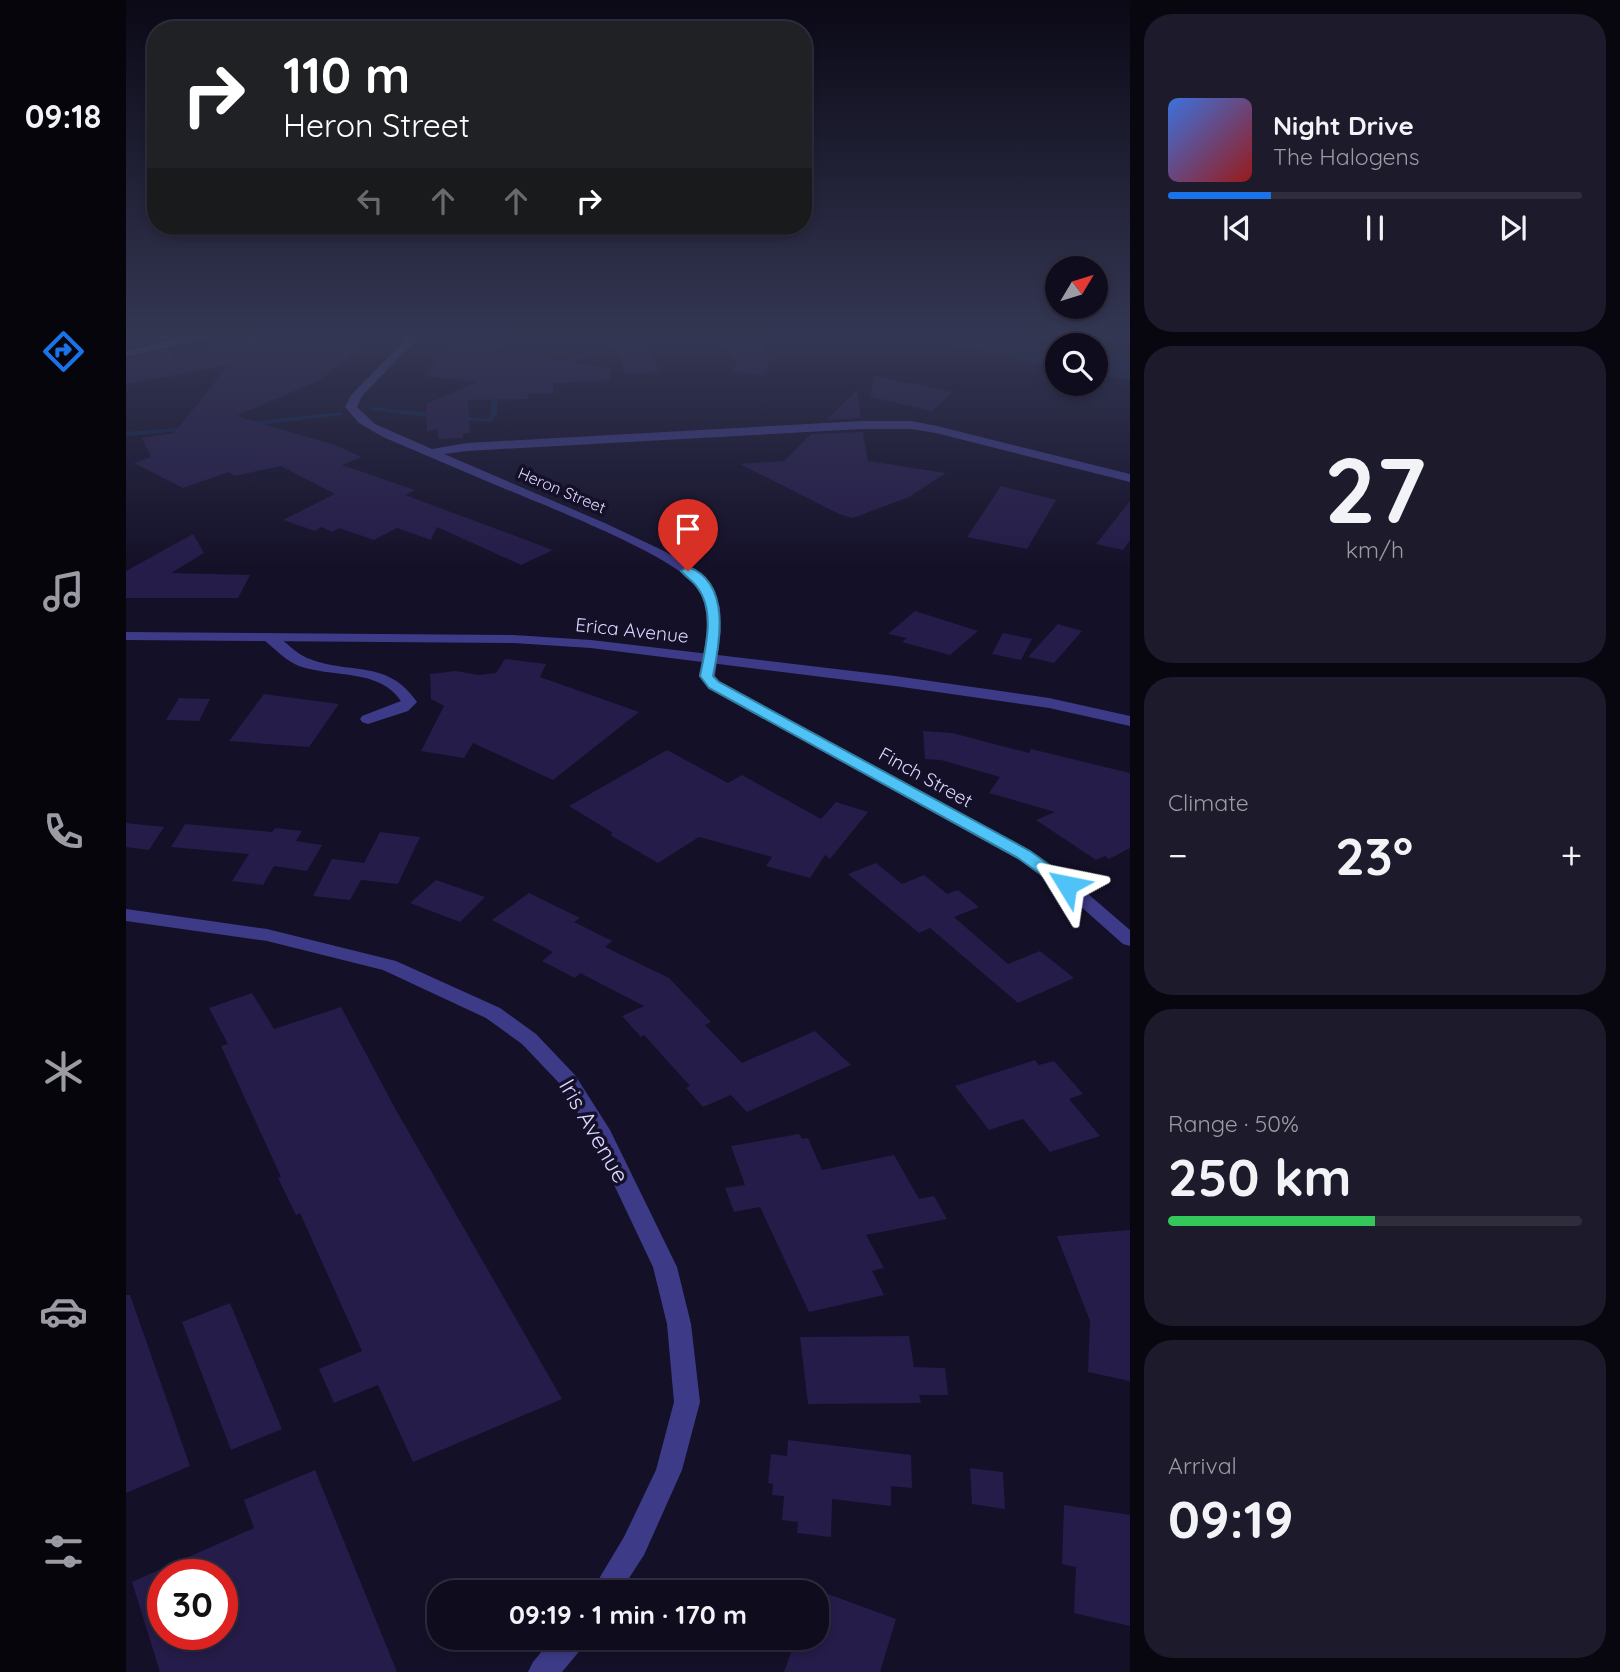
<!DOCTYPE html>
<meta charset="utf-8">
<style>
body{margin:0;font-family:Quicksand,sans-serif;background:#1d1a2b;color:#f1f3f6;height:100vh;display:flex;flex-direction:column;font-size:26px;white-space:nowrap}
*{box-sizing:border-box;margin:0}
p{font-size:23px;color:#9b9ba4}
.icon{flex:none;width:38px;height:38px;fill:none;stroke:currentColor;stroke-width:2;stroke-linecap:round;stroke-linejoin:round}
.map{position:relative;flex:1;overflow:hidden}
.sheet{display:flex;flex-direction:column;gap:14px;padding:14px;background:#080710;width:490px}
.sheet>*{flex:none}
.top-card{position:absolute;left:21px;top:21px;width:665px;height:214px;border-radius:28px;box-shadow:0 4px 10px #0003,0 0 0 2px #2f2c3c;background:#202124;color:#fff;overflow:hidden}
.needle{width:46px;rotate:52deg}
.controls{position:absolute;left:919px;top:256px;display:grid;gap:14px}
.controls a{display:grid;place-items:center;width:63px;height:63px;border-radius:50%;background:#0f0c1e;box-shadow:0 4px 10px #0003,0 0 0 2px #2f2c3c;font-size:35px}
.speed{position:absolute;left:21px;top:1559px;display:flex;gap:14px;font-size:35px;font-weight:700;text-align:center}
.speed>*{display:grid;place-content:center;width:91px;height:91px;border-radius:50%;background:#0f0c1e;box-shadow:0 4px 10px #0003,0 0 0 2px #2f2c3c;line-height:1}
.speed .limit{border:10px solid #d22;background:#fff;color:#111}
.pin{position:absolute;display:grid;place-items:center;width:60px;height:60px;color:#fff;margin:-72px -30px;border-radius:50% 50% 50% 0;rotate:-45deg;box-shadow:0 0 7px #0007}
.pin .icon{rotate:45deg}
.me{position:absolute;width:77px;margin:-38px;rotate:305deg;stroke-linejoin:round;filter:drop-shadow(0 0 5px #0008)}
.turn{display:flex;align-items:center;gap:24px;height:147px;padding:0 21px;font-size:32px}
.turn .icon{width:91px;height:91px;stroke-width:2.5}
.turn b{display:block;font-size:49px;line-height:60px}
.lanes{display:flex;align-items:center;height:66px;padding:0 21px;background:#0003;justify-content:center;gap:35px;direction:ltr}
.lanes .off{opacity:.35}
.big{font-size:52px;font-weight:700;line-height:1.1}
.sheet .widget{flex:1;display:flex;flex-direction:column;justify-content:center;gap:10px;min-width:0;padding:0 24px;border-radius:28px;background:#1d1a2b}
.sheet .dial{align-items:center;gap:0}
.dial b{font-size:91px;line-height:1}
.song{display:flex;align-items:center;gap:21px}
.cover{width:84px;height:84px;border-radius:10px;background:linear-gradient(135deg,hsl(220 70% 55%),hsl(0 70% 35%))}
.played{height:7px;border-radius:4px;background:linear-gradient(90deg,#1a73e8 25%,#2f2c3c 25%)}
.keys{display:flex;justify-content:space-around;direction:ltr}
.heat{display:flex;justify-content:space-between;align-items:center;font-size:38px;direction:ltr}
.charge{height:10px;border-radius:5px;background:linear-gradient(90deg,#34c759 50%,#2f2c3c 0)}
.trip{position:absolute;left:301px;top:1580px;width:402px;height:70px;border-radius:28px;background:#0f0c1e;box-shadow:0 4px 10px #0003,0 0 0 2px #2f2c3c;font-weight:700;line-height:70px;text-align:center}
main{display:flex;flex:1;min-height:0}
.dock{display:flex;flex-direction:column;width:126px;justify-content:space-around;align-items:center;background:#06050c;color:#9b9ba4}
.dock .icon{width:49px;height:49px}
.dock .on{color:#1a73e8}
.dock b{font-size:32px;color:#f1f3f6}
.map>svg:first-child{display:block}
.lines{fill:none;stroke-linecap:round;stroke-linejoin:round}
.stream{fill:#0d244b;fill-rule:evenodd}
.river{fill:#0d244b;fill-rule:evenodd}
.building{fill:#251c49;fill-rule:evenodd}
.minor{fill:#3d3b87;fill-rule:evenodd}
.tertiary{fill:#3d3b87;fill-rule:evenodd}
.route{fill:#4fc3f7;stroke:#337fa1;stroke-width:2}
.labels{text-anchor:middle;stroke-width:7;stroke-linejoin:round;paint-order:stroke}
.far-street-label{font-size:16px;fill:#dcd7ff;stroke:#141028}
.street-label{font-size:19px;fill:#dcd7ff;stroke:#141028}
.near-street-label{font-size:23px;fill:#dcd7ff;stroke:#141028}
</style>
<main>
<nav class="dock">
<b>09:18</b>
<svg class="icon on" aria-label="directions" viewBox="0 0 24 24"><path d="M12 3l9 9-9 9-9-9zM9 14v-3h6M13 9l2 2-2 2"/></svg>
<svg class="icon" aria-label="music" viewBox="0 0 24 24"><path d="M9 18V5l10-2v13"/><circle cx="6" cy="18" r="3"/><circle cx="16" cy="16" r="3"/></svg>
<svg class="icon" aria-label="phone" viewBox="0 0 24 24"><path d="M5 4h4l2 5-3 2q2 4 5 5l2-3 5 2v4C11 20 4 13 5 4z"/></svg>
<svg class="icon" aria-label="climate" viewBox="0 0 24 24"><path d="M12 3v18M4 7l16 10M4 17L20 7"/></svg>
<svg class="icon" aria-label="car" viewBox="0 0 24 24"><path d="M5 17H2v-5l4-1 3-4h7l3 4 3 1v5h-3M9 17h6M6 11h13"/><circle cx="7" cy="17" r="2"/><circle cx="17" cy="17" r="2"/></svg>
<svg class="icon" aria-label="filters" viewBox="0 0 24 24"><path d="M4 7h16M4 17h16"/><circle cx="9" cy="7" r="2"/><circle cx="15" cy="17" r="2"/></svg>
</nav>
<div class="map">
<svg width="1004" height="1672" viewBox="0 0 1004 1672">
<rect width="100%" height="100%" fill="#141028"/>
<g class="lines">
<!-- stream -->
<g class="stream">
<path d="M510,334H518L430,367L425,366Z"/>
<path d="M369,386L372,388L371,414L365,422L329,419L328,418L331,416L361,419L365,414L366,388Z"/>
<path d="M246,407L310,414L313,416L310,418L244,410L243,409Z"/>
<path d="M214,412L217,414L216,415L124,426L121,424L124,422Z"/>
<path d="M61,427L63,428V430L0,436V432Z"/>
</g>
<!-- river -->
<g class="river">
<path d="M804,334H867L931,348V368L809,341Z"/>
<path d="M970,354L1004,360V380L970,374Z"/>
</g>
</g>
<!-- building -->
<g class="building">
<path d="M0,334H28L33,340L0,348Z"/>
<path d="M119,334H201L237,346L192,381L110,416L209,445L236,457L216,465L289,490L279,495L427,550L395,565L311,527L305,540L271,528L248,540L213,528L206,532L195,527L189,531L157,520L209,494L155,466L108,476L103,472L57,488L8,463L25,457L16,438L48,433L103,365L0,384V359L42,349L50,358Z"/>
<path d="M331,334H361L354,343L376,344L370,352L485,368L484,380L427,383V393L402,394V399L342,400L344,433H337V438L312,439V428L301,432L300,404L351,382L298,376Z"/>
<path d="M629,334L644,361L637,375L606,372L613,359L606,360L595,337Z"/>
<path d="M521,345L533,372L500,374L489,346Z"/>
<path d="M748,376L827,392L806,411L744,397Z"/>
<path d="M731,390L735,418L700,420Z"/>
<path d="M737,432L742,461L820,473L783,497L727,518L713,514L614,464L658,461L685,434Z"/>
<path d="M875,486L930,500L901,549L841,537Z"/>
<path d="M1004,501V540L997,550L970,544Z"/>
<path d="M67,534L78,553L45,573L124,575L112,598H0V571Z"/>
<path d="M789,611L852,631L824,655L776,642L781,638L762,634Z"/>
<path d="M932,624L956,631L928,663L902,657Z"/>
<path d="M877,633L906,639L895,660L866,654Z"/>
<path d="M379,659L420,664L414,677L513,712L427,780L347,743L338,758L295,751L318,706L305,699L304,674L330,671L352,675L370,673Z"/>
<path d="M138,694L213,704L183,747L103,741Z"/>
<path d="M53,698L84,699L73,721L40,720Z"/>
<path d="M797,731L826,733L903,753L905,749L1004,773V848L983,859L979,856L970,860L910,820L929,812L863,793L874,777L815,760L799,759Z"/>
<path d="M541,750L602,783L616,775L695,819L710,802L742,812L704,859L699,855L684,878L640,866L646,857L573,837L532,863L484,835L487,833L443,806Z"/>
<path d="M0,823L38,827L23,850L0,847Z"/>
<path d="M59,824L146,832L149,828L176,831L170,841L196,845L181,871L148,866L137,885L106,881L123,854L45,847Z"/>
<path d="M254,832L294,837L272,884L235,880L224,900L187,896L206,859L238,863Z"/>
<path d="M750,863L776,884L798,875L821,894L832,890L853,907L828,917L882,964L914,951L948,978L892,1003L804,928L793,933L722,874Z"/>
<path d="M310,880L359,897L334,922L284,903Z"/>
<path d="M403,893L454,918L448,922L486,941L479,947L543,978L585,1022L579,1025L616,1063L689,1031L725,1065L621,1112L605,1095L577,1107L560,1088L564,1086L518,1035L515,1037L496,1016L518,1006L454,973L449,978L416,961L427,952L366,920Z"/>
<path d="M126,993L148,1029L215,1007L270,1110L436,1399L287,1462L252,1385L208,1403L193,1369L236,1351L174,1213L170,1215L152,1178L155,1177L95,1046L102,1044L83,1008Z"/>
<path d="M909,1060L913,1065L928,1061L957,1094L943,1099L974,1136L924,1152L897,1119L863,1130L829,1086Z"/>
<path d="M673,1134L676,1139L682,1138L696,1170L768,1155L793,1199L808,1196L821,1219L740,1235L758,1268L746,1271L758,1295L683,1312L634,1207L608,1212L599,1188L619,1185L605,1146Z"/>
<path d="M1004,1230V1381L962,1372L964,1321L931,1236Z"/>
<path d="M0,1295H4L64,1466L0,1493Z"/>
<path d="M104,1303L156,1429L105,1450L56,1322Z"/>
<path d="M783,1336L788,1367L819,1368L822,1395H793L795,1403L682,1404L674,1337Z"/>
<path d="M662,1440L785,1455L786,1488L765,1486V1506L706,1499L705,1537L671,1533L672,1522L656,1520L658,1496L646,1495L647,1484L642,1483L645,1454L661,1456Z"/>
<path d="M844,1468L877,1472L879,1509L846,1504Z"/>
<path d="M189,1470L271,1672H34L6,1582L128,1528L118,1500ZM37,1575H96V1634H37Z"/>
<path d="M938,1505L1004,1515V1626L948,1613L950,1567L936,1564Z"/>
<path d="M691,1590L770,1619L754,1672H658L670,1638H691Z"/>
</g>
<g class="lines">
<!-- minor -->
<g class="minor">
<path d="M72,334H93L0,357V351Z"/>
<path d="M285,334H296L236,396L231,407L249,424L306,449L341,443L736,421H785L811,426L1004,474V482L810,433L785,429H736L341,451L318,454L481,524L538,551L569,569L586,587L594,608L595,631L589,676L593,682L904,851L947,881L1004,930V946L997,944L935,889L892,859L583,688L573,676C578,649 589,613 572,588C550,555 407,501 365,483C329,468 293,452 257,437L233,423L219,407L225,395Z"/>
<path d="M143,633C158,637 168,654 184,659C225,675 262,659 291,702L282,711L242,724L236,722L234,719L236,716L275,701C253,668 206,678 173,666C160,661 149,649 138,640L136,637L138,634Z"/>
<path d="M0,909L141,929L270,961L374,1008L410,1034L449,1075L484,1130L551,1267L565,1324L574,1402L556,1470L518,1555L494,1592H465L498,1537L530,1470L548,1402L541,1324L527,1267L463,1132L435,1085L396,1044L360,1018L257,970L141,941L0,921Z"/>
<path d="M427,1638H460L456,1648L436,1672H402L407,1662Z"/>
</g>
<!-- tertiary -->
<path class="tertiary" d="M0,632L387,635L465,640L769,676L923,698L1004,716V726L923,708L769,686L465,648L387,643L0,640Z"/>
</g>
<!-- sky -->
<linearGradient id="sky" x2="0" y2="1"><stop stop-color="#0b0916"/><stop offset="0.59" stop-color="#343753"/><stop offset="1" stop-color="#343753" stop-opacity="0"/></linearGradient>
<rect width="1004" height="568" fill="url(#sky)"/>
<!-- route -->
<path class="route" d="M562,567C605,582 594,642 587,676L593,682L904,851L946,881L949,885L946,889H935L892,858L583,688L574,676C579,650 590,611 571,587C567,581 560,577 555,571Z"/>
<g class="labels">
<!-- far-street labels -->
<g class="far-street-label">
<text transform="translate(436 490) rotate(23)" y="6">Heron Street</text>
</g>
<!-- street labels -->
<g class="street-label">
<text transform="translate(506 630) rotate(6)" y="7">Erica Avenue</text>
<text transform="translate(800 777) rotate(29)" y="7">Finch Street</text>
</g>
<!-- near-street labels -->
<g class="near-street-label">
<text transform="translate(468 1131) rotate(60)" y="8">Iris Avenue</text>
</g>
</g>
</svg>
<div class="controls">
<a><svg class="needle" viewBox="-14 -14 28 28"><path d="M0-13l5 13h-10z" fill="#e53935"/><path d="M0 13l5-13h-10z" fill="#9b9ba4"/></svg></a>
<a><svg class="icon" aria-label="search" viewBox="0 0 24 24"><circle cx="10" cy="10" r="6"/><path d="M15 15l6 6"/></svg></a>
</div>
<div class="speed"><div class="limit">30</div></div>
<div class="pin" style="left:562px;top:571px;background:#d93025"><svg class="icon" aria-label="arrive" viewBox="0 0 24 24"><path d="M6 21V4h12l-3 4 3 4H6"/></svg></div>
<svg class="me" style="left:941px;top:885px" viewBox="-20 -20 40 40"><path d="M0-17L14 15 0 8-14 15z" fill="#4fc3f7" stroke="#fff" stroke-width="4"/></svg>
<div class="trip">09:19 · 1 min · 170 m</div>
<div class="top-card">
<div class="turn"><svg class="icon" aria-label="right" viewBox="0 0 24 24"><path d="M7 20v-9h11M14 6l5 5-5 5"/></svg><div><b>110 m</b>Heron Street</div></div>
<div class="lanes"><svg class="icon off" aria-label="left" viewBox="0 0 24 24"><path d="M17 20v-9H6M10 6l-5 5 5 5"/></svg><svg class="icon off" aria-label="ahead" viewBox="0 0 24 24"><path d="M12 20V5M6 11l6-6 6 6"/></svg><svg class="icon off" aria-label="ahead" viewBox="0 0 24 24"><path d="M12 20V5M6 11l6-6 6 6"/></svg><svg class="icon" aria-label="right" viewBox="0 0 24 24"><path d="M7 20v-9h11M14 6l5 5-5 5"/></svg></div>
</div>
</div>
<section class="sheet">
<div class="widget">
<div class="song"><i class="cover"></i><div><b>Night Drive</b><p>The Halogens</p></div></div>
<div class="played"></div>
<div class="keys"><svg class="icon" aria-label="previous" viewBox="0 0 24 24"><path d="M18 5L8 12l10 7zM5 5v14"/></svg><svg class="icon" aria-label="pause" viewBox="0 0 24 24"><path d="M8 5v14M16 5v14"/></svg><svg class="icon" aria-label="next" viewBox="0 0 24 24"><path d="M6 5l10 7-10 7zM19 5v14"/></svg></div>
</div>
<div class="widget dial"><b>27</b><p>km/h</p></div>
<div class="widget"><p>Climate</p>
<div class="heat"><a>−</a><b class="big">23°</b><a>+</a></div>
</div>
<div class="widget"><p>Range · 50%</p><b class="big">250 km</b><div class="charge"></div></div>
<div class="widget"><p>Arrival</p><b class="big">09:19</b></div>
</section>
</main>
